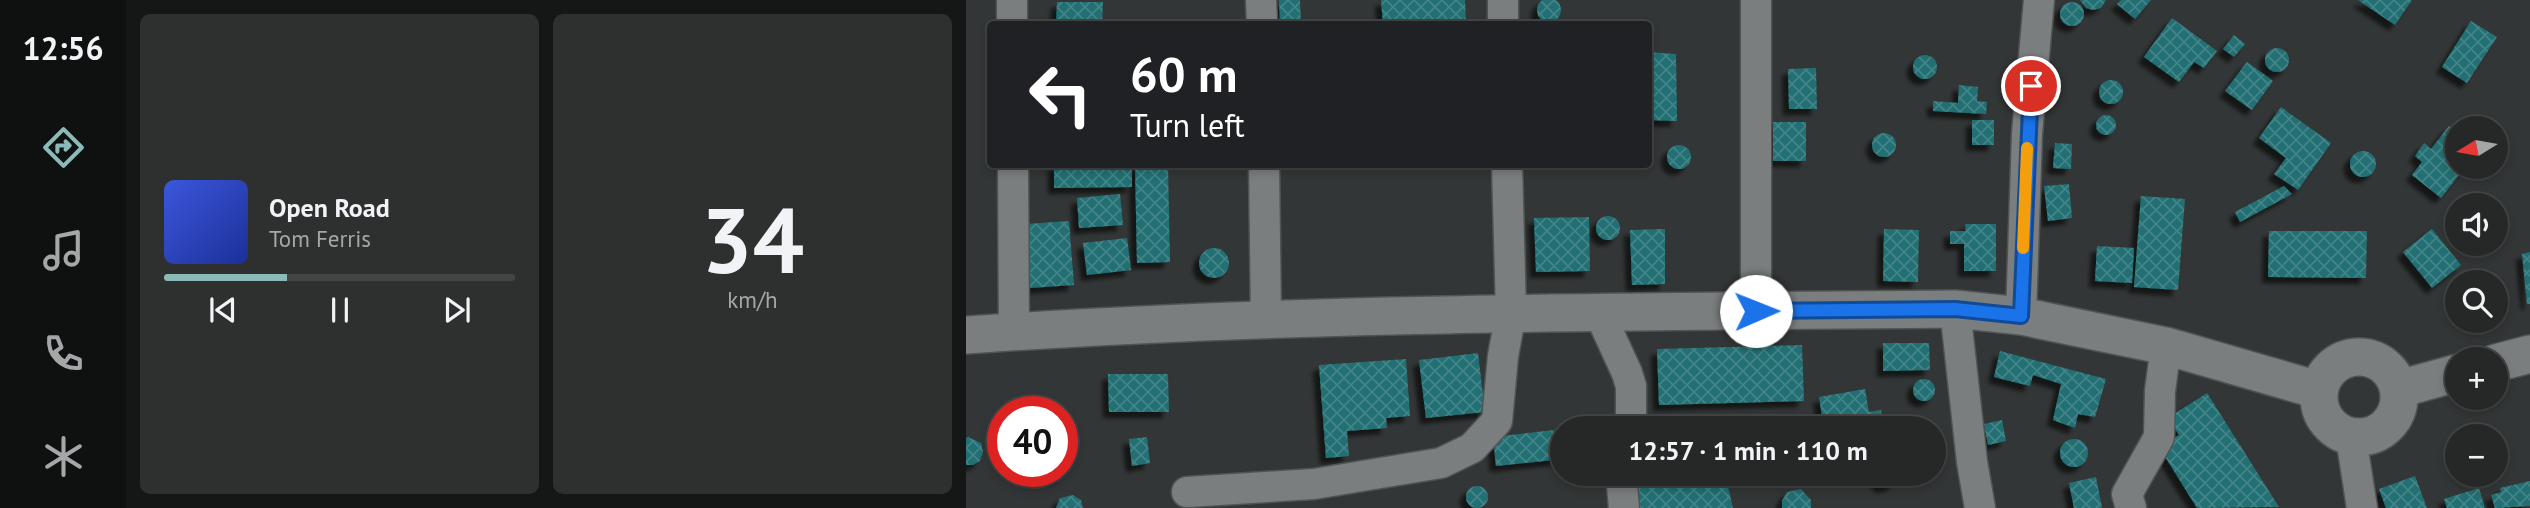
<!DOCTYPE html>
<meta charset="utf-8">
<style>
body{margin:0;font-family:"PT Sans",sans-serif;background:#2e3030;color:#f1f3f6;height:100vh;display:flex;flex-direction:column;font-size:26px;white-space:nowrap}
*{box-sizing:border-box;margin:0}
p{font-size:23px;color:#a4a6a8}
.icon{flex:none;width:38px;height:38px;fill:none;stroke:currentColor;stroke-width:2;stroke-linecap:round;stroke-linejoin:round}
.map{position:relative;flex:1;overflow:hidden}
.panel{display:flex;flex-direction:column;gap:14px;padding:14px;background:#151616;width:840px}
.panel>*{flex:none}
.banner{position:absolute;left:21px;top:21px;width:665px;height:147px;border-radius:7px;box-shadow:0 4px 10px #0003,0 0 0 2px #424445;background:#202124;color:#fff;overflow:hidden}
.needle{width:46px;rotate:259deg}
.buttons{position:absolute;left:1479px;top:116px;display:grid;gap:14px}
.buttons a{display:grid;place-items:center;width:63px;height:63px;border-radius:50%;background:#262828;box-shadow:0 4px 10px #0003,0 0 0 2px #424445;font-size:35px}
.speed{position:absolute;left:21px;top:396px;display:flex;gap:14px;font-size:35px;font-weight:700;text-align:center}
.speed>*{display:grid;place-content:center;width:91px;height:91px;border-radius:50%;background:#262828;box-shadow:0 4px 10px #0003,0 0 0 2px #424445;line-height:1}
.speed .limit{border:10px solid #d22;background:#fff;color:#111}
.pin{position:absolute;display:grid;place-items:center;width:60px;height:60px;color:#fff;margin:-30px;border:4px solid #fff;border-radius:50%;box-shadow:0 2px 7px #0007}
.me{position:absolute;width:77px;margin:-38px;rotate:89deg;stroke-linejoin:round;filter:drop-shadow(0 0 5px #0008)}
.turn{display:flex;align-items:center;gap:24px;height:147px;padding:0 28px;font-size:32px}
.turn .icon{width:91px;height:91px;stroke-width:2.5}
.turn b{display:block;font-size:49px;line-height:60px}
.panel .card{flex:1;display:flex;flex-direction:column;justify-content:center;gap:10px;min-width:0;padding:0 24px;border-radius:10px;background:#2e3030}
.panel .dial{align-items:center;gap:0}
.dial b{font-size:91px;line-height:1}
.song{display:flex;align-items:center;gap:21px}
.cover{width:84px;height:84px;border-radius:10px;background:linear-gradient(135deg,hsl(230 70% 55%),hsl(230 70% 35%))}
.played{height:7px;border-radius:4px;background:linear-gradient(90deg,#8bbbb9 35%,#424445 35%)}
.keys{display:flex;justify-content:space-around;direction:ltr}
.panel .tiles{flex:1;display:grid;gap:14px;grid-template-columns:repeat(2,1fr)}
.trip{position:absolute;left:584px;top:416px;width:396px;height:70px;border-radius:35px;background:#262828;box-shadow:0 4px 10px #0003,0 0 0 2px #424445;font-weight:700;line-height:70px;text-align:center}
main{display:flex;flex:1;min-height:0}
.tabs{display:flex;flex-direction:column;width:126px;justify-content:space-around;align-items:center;background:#0f1010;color:#a4a6a8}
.tabs .icon{width:49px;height:49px}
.tabs .active{color:#8bbbb9}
.tabs b{font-size:32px;color:#f1f3f6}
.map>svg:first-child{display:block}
.building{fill:url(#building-cross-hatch);filter:url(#shadow)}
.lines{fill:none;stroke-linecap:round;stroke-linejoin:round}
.minor-casing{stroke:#505353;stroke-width:33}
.tertiary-casing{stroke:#505353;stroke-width:40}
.minor{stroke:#7a7e7e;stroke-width:30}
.tertiary{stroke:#7a7e7e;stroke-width:37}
.route-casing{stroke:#114b97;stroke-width:18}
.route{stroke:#1a73e8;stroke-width:12}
.slow{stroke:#f59e0b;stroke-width:12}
</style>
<main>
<nav class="tabs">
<b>12:56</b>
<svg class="icon active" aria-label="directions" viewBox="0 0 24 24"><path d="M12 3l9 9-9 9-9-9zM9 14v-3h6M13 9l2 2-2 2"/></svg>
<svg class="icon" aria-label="music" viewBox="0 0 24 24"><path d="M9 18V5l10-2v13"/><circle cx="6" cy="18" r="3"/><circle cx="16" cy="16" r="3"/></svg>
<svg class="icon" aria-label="phone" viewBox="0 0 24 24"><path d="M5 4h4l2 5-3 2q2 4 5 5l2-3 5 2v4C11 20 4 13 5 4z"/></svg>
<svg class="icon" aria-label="climate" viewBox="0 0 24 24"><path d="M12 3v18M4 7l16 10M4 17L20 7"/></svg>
</nav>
<section class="panel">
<div class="tiles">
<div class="card">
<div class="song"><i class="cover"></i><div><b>Open Road</b><p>Tom Ferris</p></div></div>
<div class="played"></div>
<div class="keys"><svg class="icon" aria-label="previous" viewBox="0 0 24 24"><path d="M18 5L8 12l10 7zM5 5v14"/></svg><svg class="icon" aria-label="pause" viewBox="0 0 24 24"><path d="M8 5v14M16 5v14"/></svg><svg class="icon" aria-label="next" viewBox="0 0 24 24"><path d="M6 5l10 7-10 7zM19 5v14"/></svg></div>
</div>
<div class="card dial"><b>34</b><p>km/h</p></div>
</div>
</section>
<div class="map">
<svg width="1564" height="508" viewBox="0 0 1564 508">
<defs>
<pattern id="building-cross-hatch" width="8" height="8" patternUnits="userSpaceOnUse" patternTransform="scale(1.75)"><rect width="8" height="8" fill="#226f73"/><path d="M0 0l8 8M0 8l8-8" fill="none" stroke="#428487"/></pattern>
<filter id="shadow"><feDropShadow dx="-6" dy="6" stdDeviation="2" flood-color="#0009"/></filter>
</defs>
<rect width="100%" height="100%" fill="#333636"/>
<!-- building -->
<g class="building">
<circle cx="583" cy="10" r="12"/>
<path d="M313,0H334L335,23L314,24Z"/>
<path d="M415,0H499L500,24H417Z"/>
<path d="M1114,0H1140L1135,8L1127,10L1120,8Z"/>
<path d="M1155,0H1185L1169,19L1151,4Z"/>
<path d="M1392,0H1446L1429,25Z"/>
<path d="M91,2H137L136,24H90Z"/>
<circle cx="1106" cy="14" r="12"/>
<path d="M1206,18L1251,51L1238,68L1228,62L1213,82L1178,57Z"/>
<path d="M1505,21L1531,37L1501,83L1476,67Z"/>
<path d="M1268,35L1279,44L1268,57L1257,49Z"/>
<circle cx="1311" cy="60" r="12"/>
<path d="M682,52L710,54L711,121L682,120Z"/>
<circle cx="959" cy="67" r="12"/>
<path d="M1281,62L1307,81L1286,110L1259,91Z"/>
<path d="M850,68L851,109H823L822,69Z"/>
<circle cx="1145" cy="92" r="12"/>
<path d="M993,85L1012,87L1011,101L1021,102L1020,114L967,111V101L992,103Z"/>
<path d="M1315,107L1365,143L1332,190L1308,174L1320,158L1293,138Z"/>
<circle cx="1140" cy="125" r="10"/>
<rect x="1006" y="120" width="22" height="25"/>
<rect x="807" y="122" width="33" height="39"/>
<path d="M1483,126L1491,133V166H1500L1475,198L1446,175L1456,162L1449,156L1458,143L1465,149Z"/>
<circle cx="918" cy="145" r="12"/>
<path d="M1089,143L1106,144L1105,169L1087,168Z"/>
<circle cx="713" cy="157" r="12"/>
<circle cx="1397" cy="164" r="13"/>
<path d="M88,164H166V187L88,188Z"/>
<path d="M169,164H202L204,262L171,263Z"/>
<path d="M1103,184L1106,218L1082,221L1078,186Z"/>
<path d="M1318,186L1326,194L1274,222L1269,212Z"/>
<path d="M154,194L157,225L113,228L111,198Z"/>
<path d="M1175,196L1219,199L1212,290L1168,287Z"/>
<circle cx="642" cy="228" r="12"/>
<path d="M623,217L624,271L570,272L568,218Z"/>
<path d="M103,221L108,285L64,288L60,224Z"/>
<path d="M999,224H1030V271H998V244H984V231H1000Z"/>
<path d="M699,229V284L666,285L664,230Z"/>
<path d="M918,229L953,230L952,282L917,281Z"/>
<path d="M1466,229L1495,265L1466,288L1437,252Z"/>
<path d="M1303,231H1401L1400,278L1302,277Z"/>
<path d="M161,238L165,270L121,275L117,243Z"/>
<path d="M1131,246L1168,248L1166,283L1129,281Z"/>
<circle cx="248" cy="263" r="15"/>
<path d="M1564,252V304H1561L1556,254Z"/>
<path d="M917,343H963L964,370L917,371Z"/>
<path d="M836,345L838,401L693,405L691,349Z"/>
<path d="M1034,351L1140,379L1129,417L1112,414L1109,428L1087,420L1095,384L1067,375L1064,386L1028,377Z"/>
<path d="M512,353L519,412L460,418L453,360Z"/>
<path d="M440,359L444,416L420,418L421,428L381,431L383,456L360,458L353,365Z"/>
<path d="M142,374H202L203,412H143Z"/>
<circle cx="958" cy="390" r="11"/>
<path d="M899,389L903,412L915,410L918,429H858L853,397Z"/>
<path d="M1241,393L1313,507L1231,508L1193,447L1213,435L1202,418Z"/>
<path d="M708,416L710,429H686L684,419Z"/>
<path d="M1036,420L1040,441L1022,445L1018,424Z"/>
<path d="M597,429V459L530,466L527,437Z"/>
<path d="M2,437L15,443L17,452L14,461L7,465H0V438Z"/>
<path d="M181,437L184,463L166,466L163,439Z"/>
<circle cx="1108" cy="453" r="14"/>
<path d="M96,458L99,466L96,476L88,478L78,473L77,471H96Z"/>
<path d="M686,474H701L702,479L724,474H759L767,508H663L658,480Z"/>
<path d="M909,474H931V479L927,485L917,487L911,482Z"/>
<path d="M1449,476L1461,508H1420L1413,489Z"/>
<path d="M1130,477L1136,508H1108L1103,483Z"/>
<path d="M1564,481V506L1529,508L1525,495L1535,492L1534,488Z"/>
<circle cx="511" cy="497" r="11"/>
<path d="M1513,488L1519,508H1481L1478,499Z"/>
<path d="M835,489L845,500V508H816V501L821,492Z"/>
<path d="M107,495L115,500L117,508H90L94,498Z"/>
</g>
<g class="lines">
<!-- minor casing -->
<g class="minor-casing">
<g id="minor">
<path d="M46,0V24"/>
<path d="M295,0L296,24"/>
<path d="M537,0V24"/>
<path d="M47,164L48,332"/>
<path d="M298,164L300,319"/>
<path d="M989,309L1006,462L1014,508"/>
<path d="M790,311V0"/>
<path d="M633,312L661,373L665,386V429"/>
<path d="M1055,316L1061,134L1073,0"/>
<path d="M1385,437L1396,508"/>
<path d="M655,474L658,508"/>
<path d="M221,492L348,484L475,463L506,448L531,421L537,356L545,313L541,164"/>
<path d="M1165,508L1161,494L1193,437L1194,391L1200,346"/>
</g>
</g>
<!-- tertiary casing -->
<g class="tertiary-casing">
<g id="tertiary">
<path d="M0,335C329,312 659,312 989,309L1055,316L1200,346L1352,390"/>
<circle cx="1393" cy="397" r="40"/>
<path d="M1530,363L1564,354"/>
<path d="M1433,389L1491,373"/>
</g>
</g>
<!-- minor -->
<use href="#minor" class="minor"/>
<!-- tertiary -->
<use href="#tertiary" class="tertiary"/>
</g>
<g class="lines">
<!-- route casing -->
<g class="route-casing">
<path id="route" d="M790,311L989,309L1055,316L1065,86"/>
</g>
<!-- route -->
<use href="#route" class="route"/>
<!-- slow -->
<path class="slow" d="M1057,248L1061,148"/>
</g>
</svg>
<div class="buttons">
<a><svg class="needle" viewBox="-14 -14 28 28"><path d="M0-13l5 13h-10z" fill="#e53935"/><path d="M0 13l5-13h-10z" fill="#a4a6a8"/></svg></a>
<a><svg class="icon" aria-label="sound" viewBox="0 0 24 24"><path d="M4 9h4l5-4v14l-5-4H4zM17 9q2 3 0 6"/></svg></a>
<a><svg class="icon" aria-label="search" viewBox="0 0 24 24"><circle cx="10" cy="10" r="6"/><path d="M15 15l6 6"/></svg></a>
<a>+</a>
<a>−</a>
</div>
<div class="speed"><div class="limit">40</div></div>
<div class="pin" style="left:1065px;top:86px;background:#d93025"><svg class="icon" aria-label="arrive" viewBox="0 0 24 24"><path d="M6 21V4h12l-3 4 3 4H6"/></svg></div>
<svg class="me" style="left:790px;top:311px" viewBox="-20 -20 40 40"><circle r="19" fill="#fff"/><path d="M0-13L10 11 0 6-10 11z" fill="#1a73e8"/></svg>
<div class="trip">12:57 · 1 min · 110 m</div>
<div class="banner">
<div class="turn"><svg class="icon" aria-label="left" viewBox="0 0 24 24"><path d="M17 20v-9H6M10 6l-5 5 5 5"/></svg><div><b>60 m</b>Turn left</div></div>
</div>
</div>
</main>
